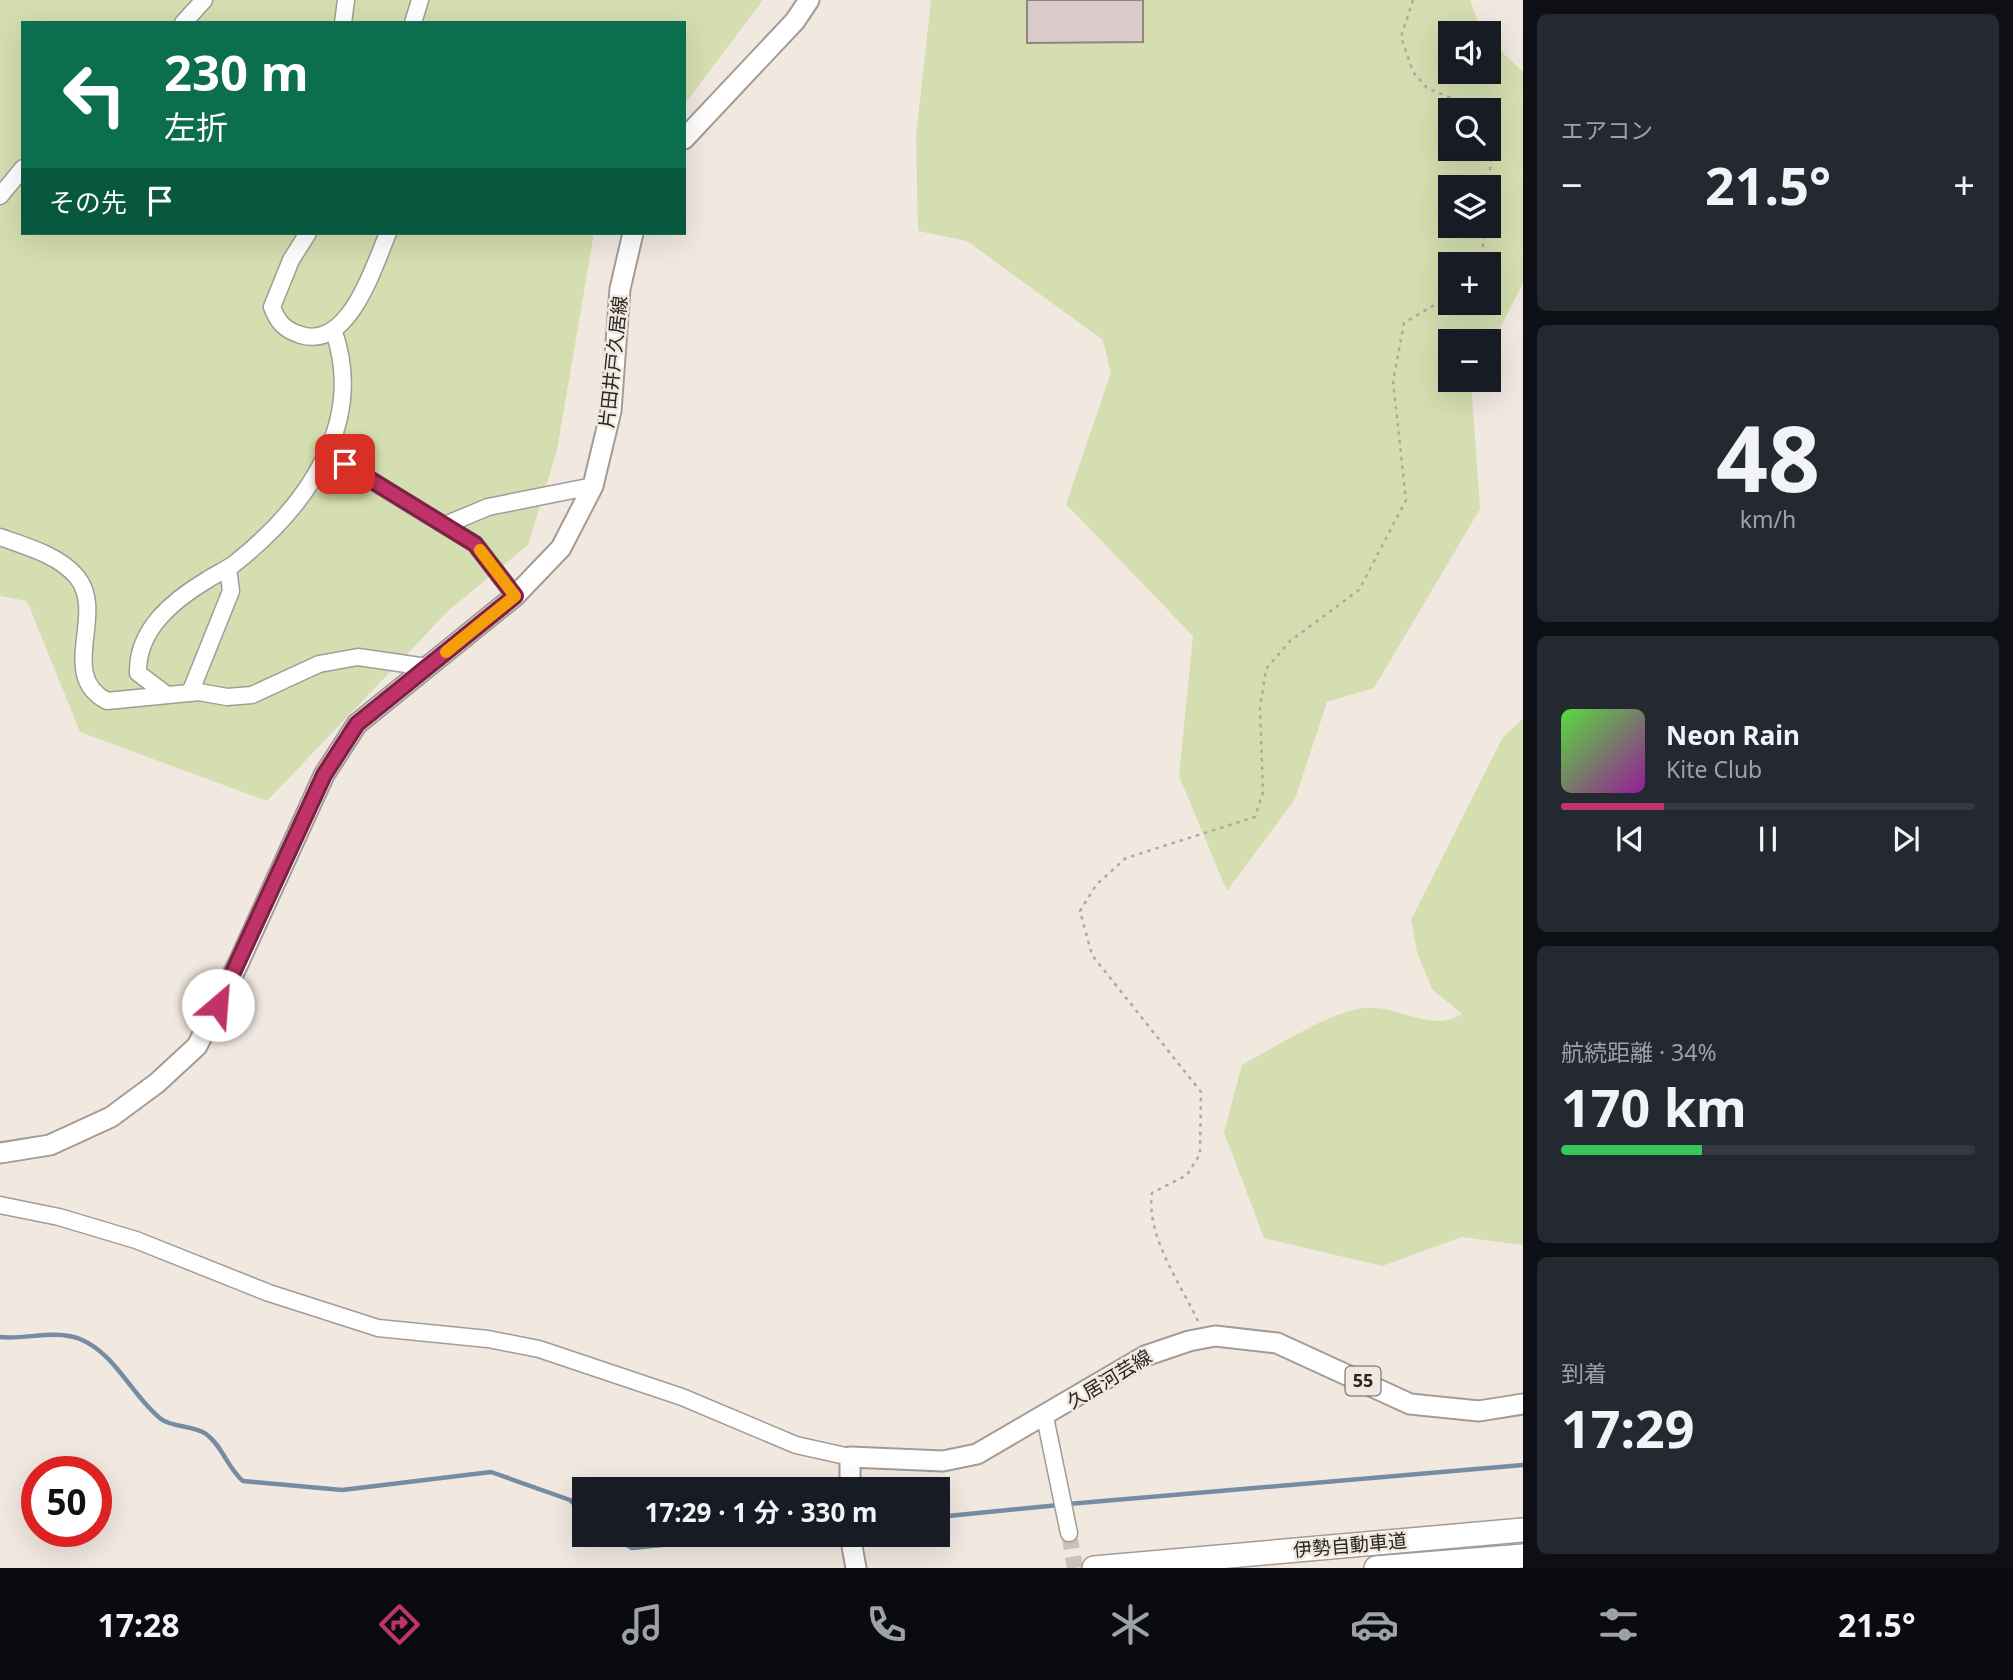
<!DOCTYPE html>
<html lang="ja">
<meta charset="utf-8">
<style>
body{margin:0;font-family:"Noto Sans","Noto Sans JP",sans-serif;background:#242831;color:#f1f3f6;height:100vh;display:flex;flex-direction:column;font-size:26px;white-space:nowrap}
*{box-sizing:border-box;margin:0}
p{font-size:23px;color:#9ea1a6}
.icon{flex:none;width:38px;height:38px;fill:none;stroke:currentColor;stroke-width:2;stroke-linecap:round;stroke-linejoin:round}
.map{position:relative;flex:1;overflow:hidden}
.details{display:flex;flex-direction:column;gap:14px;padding:14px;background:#0d0f14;width:490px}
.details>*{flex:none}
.hud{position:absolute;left:21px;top:21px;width:665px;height:214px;border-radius:0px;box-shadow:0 7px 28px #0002;background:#0b6e4f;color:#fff;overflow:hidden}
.controls{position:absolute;left:1438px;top:21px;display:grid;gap:14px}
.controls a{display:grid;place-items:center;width:63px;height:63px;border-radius:0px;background:#171b24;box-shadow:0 7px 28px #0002;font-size:35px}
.speed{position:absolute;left:21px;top:1456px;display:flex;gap:14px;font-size:35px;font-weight:700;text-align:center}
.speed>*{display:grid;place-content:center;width:91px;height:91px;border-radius:50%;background:#171b24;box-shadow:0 7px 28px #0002;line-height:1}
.speed .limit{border:10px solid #d22;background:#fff;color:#111}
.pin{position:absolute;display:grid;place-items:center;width:60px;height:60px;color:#fff;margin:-30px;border-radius:14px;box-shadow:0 4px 10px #0006}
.me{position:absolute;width:77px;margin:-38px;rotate:27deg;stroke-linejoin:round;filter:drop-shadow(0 0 5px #0008)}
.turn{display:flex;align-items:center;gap:24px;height:147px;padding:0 28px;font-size:32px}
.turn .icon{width:91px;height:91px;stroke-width:2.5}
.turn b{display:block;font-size:49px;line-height:60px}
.then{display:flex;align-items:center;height:66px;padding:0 28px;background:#0003;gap:14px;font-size:26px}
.big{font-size:52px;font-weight:700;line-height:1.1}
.details .widget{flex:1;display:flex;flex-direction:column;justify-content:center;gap:10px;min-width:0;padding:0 24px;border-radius:10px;background:#242831}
.details .dial{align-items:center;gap:0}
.dial b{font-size:91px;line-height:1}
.song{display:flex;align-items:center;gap:21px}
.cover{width:84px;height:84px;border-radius:10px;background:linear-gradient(135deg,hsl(110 70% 55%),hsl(300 70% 35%))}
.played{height:7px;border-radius:4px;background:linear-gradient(90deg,#bf3368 25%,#363941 25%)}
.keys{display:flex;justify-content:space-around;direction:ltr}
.heat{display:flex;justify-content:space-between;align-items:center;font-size:38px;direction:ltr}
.charge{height:10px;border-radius:5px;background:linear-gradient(90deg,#34c759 34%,#363941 0)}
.trip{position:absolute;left:572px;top:1477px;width:378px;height:70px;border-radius:0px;background:#171b24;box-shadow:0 7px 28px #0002;font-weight:700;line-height:70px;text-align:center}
.menu{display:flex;height:112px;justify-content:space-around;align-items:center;background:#090b0e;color:#9ea1a6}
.menu .icon{width:49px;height:49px}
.menu .on{color:#bf3368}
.menu b{font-size:32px;color:#f1f3f6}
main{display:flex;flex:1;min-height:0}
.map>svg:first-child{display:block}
.green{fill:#d5deb0;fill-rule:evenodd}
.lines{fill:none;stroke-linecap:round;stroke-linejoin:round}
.stream{stroke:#758ca4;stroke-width:4.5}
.building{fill:#d8cbc9;stroke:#908582;stroke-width:2}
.minor-tunnel{stroke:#c9c1ba;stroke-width:16;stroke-dasharray:16 8;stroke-linecap:butt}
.minor-casing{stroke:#a49b95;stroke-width:19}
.major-casing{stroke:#a49b95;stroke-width:23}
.highway-casing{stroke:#a49b95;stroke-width:26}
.path{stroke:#b0a9a3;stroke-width:2.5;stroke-dasharray:3.5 5;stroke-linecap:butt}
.minor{stroke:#fff;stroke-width:16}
.major{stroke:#fff;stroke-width:19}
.highway{stroke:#fff;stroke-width:23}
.route-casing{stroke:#7c2144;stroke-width:18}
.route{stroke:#bf3368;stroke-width:12}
.slow{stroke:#f59e0b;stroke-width:12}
.labels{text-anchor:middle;stroke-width:5;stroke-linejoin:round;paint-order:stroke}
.shield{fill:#f1e8e0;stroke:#645f5b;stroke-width:2}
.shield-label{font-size:18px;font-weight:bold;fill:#282422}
.street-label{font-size:19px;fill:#282422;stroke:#f1e8e0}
</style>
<main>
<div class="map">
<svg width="1523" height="1568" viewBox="0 0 1523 1568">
<rect width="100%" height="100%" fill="#f1e8e0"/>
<!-- green -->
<g class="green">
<path d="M0,0H763L684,105V23H23V233H594L557,450L528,545L448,611L267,801L80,732L27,601L0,596Z"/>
<path d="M931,0H1470L1482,33H1451V72H1489V40L1523,72V283L1495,338L1489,342L1451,341V380H1471L1480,509L1374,688L1327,702L1295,799L1227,891L1179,776L1193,636L1066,504L1111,373L1103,340L967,241L918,231L916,136ZM1451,110H1489V149H1451ZM1451,187H1489V226H1451ZM1451,264H1489V303H1451Z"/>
<path d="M1523,719V1245L1462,1237L1382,1266L1264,1238L1224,1132L1242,1065C1272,1049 1331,1011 1364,1008C1399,1004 1430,1034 1462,1014L1432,989L1417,952L1411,920L1503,737Z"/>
</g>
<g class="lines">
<!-- stream -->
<g class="stream">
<path d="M0,1337C26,1340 54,1329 80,1339C116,1354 132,1396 161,1419C173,1428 193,1425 206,1434C222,1445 228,1469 243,1481L342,1490L491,1472L570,1500L584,1514"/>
<path d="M1068,1504L1523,1465"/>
<path d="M938,1517L1059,1505"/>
<path d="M609,1535L632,1548L760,1535"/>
</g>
</g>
<!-- building -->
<path class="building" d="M1027,0H1143V42L1027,43Z"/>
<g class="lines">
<!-- minor-tunnel -->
<path class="minor-tunnel" d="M1069,1533L1075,1568"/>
<!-- minor casing -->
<g class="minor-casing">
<g id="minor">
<path d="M183,23L204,0"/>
<path d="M343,23L346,0"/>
<path d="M413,23L420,0"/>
<path d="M0,196L23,168"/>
<path d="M308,233L291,260L272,307C278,323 285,330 301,335C349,350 374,266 388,233"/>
<path d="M328,454L475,544L515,596"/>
<path d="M445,525L488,507L593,486"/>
<path d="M0,537C25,546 59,555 77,577C107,614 57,675 107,701L199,692L227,697L252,695L319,664L358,657L427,667"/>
<path d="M190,693L231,591L228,568"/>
<path d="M167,695L138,673C137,630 172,601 207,580C216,574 226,570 234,564C305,508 366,425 334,332"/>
<path d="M0,1205L59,1217L136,1240L269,1293L378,1328L488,1339L539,1349L682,1397L796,1445L850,1457"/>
<path d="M1045,1417L1069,1533"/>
</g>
</g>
<!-- major casing -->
<g class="major-casing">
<g id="major">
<path d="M684,139L795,21L809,0"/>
<path d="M0,1153L50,1145L111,1117L157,1083L197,1046L238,964L324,775L357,724L515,596L561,548L593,486L611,411L620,289L633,233"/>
<path d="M850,1489V1457L943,1461L977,1454L1145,1356L1189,1341L1215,1336L1277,1343L1410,1404L1479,1411L1523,1404"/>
<path d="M850,1535L856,1568"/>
</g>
</g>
<!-- highway casing -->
<g class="highway-casing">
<g id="highway">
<path d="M1094,1568L1523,1530"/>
<path d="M1376,1568L1523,1556"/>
</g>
</g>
<!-- path -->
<g class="path">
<path d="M1413,0L1401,37L1413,72L1427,88L1480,110"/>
<path d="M1488,187L1493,141L1489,133"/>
<path d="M1481,264L1485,226"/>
<path d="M1198,1321C1180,1283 1146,1236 1152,1193L1187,1175L1200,1154L1201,1092L1092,955L1080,911L1096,885L1126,858L1255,817L1263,792L1260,708L1266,669L1290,641L1359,590L1406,500L1393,381L1404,323L1451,295"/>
</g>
<!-- minor -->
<use href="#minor" class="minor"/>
<!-- major -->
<use href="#major" class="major"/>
<!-- highway -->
<use href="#highway" class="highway"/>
</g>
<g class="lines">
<!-- route casing -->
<g class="route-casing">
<path id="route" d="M218,1005L324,775L357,724L515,596L475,544L345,464"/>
</g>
<!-- route -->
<use href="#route" class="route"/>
<!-- slow -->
<path class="slow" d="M446,652L515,596L480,550"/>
</g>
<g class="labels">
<!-- shield labels -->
<rect class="shield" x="1345.5" y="1366.5" width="35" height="29" rx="5"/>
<g class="shield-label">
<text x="1363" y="1387">55</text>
</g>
<!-- street labels -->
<g class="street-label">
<text transform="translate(613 362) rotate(-84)" y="7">片田井戸久居線</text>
<text transform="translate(1109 1379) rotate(-31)" y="7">久居河芸線</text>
<text transform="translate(1350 1545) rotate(-5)" y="7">伊勢自動車道</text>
</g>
</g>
</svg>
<div class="controls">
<a><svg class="icon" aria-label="sound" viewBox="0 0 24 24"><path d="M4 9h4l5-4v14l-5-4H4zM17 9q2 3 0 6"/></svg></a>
<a><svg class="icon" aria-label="search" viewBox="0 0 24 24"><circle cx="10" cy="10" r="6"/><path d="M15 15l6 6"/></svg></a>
<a><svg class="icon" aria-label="layers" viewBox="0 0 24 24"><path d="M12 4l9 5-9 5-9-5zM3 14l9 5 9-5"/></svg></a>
<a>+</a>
<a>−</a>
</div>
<div class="speed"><div class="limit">50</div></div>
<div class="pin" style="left:345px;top:464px;background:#d93025"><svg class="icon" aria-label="arrive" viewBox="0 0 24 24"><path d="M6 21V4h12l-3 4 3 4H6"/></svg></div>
<svg class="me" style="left:218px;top:1005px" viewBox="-20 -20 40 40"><circle r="19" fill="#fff"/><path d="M0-13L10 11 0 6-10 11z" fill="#bf3368"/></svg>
<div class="trip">17:29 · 1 分 · 330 m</div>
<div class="hud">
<div class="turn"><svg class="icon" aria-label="left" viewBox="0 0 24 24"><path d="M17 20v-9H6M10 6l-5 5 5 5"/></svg><div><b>230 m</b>左折</div></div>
<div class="then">その先<svg class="icon" aria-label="arrive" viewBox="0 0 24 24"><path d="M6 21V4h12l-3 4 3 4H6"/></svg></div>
</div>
</div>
<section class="details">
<div class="widget"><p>エアコン</p>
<div class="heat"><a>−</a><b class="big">21.5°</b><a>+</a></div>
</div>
<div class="widget dial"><b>48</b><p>km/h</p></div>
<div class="widget">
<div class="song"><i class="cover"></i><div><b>Neon Rain</b><p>Kite Club</p></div></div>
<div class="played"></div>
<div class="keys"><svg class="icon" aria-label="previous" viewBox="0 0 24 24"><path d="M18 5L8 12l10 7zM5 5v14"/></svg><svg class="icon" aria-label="pause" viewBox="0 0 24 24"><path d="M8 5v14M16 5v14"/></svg><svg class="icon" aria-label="next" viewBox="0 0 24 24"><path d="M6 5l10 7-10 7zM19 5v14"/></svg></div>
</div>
<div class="widget"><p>航続距離 · 34%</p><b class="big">170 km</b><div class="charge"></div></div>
<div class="widget"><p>到着</p><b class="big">17:29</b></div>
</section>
</main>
<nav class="menu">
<b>17:28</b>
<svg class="icon on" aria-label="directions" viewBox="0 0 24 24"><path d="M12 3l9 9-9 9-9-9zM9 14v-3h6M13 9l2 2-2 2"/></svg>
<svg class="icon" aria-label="music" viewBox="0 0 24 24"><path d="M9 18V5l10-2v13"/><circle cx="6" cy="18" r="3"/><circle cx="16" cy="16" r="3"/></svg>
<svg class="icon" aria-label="phone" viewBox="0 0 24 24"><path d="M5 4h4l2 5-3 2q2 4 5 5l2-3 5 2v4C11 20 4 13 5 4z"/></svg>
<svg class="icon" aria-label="climate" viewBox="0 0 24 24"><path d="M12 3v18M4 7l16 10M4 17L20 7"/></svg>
<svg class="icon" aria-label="car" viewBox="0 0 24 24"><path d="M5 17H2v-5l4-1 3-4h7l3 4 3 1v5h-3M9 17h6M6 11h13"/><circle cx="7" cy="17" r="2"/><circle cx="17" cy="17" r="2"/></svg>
<svg class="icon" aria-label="filters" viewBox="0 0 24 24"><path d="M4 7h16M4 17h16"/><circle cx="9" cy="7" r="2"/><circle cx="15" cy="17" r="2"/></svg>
<b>21.5°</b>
</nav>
